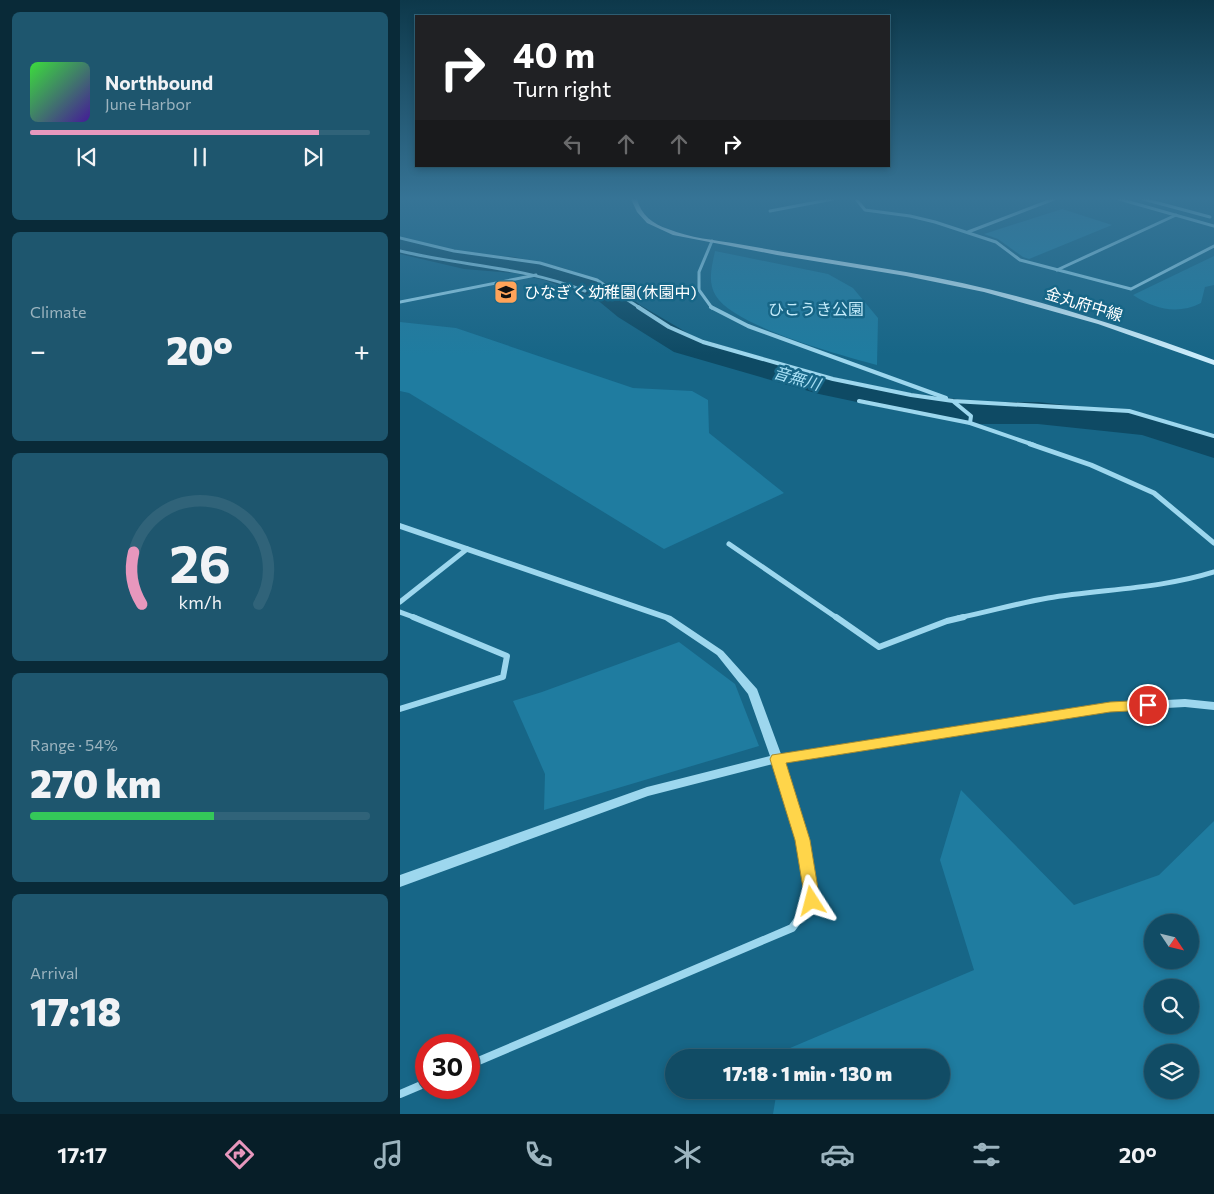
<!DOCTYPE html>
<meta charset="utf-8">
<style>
body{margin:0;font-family:Commissioner,"Noto Sans JP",sans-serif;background:#1e566e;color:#f1f3f6;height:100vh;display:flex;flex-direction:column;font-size:19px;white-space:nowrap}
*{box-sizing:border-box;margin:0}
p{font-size:16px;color:#9cb4bf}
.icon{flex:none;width:28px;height:28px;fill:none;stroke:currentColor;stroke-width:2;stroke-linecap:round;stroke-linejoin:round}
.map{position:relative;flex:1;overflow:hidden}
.side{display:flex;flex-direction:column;gap:12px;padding:12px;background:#092a38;width:400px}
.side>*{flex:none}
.guide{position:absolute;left:15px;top:15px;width:475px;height:152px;border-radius:0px;box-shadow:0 2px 8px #0003,0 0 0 1px #306379;background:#202124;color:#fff;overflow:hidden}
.needle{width:32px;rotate:125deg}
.controls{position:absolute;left:744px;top:914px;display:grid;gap:10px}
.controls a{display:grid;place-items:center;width:55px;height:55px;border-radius:50%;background:#114c65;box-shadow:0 2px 8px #0003,0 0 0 1px #306379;font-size:25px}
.speed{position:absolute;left:15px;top:1034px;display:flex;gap:10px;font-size:25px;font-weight:700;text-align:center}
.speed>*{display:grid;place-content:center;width:65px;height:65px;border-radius:50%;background:#114c65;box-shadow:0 2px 8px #0003,0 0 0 1px #306379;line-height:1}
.speed .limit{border:8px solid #d22;background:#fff;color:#111}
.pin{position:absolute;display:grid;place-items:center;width:42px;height:42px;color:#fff;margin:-21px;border:2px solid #fff;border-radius:50%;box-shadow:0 1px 5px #0007}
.me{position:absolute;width:55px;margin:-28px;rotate:351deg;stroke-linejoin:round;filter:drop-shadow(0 0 4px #0008)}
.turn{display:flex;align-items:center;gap:18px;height:105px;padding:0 15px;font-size:22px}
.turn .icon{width:65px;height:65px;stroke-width:2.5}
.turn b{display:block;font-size:35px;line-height:42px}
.lanes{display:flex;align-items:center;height:48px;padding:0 15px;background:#0003;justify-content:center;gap:25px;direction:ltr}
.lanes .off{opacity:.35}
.big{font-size:38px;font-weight:800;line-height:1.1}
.side .tile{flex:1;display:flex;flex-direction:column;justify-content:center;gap:8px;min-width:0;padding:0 18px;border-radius:8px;background:#1e566e}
.side .dial{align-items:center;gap:0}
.dial svg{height:130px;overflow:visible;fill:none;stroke:#306379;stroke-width:7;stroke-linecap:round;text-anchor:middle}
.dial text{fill:#f1f3f6;stroke:none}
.song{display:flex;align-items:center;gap:15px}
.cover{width:60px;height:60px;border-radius:8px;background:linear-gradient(135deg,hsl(120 70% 55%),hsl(260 70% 35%))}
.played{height:5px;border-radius:2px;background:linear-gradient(90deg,#e797bd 85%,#306379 85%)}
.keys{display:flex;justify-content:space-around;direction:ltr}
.heat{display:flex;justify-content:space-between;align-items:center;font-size:28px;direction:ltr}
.charge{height:8px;border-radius:4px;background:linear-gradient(90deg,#34c759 54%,#306379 0)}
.trip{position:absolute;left:265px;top:1049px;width:285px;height:50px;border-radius:25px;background:#114c65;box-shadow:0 2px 8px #0003,0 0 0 1px #306379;font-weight:800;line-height:50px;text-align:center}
.dock{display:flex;height:80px;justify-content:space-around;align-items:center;background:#071e28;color:#9cb4bf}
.dock .icon{width:35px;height:35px}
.dock .current{color:#e797bd}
.dock b{font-size:22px;color:#f1f3f6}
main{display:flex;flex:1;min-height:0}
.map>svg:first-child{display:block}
.green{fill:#1f7ca0;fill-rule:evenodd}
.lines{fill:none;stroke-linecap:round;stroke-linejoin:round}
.river{fill:#0e4a64;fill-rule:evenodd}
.building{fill:#2581a6}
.minor-far4{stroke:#9dd7ee;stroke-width:3}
.minor-far3{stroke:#9dd7ee;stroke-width:4}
.minor-far2{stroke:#9dd7ee;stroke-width:5}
.minor-far1{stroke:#9dd7ee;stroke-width:6}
.minor{stroke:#9dd7ee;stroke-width:8}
.tertiary{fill:#9dd7ee;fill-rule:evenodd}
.secondary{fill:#caebfa;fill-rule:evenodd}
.route{fill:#ffd54a;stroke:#a68a30}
.labels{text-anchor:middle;stroke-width:5;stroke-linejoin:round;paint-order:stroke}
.far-poi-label{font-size:16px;fill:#fff;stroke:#176687;text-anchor:start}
.far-street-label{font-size:16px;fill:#fff;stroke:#176687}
.far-park-label{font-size:16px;fill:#c3ebfa;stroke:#176687}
.far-water-label{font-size:16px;font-style:italic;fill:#a8e0f5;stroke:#176687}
</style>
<main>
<section class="side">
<div class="tile">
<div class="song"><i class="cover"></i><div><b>Northbound</b><p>June Harbor</p></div></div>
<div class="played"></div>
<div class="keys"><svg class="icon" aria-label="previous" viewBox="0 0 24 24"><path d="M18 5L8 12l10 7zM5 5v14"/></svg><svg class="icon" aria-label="pause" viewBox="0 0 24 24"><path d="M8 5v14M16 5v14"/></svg><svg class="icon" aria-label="next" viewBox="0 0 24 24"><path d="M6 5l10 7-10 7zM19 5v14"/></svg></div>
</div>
<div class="tile"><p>Climate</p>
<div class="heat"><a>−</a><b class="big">20°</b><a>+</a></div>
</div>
<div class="tile dial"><svg viewBox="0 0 100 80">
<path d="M14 69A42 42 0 1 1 86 69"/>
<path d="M14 69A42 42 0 0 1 9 37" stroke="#e797bd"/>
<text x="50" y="56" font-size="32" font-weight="700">26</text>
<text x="50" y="72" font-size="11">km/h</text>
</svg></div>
<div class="tile"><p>Range · 54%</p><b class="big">270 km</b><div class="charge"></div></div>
<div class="tile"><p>Arrival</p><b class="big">17:18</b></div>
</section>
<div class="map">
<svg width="814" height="1114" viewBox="0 0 814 1114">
<rect width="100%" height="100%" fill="#176687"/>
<!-- green -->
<g class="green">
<path d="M315,251L428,274L453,288L478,318L477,365C441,355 335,327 316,296C307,282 312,266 315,251Z"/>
<path d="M814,256V285L805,287L801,303C777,315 755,309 733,295Z"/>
<path d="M0,322L56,328L233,388L292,391L308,400L309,433L384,493L264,549L9,393L0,391Z"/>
<path d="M279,642L335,684L359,746L144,810L145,774L113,701L142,692Z"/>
<path d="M561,790L674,905L759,875L814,821V1114H373L377,1090H541V1058L382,1057L383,1051L574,970L540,860ZM790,922V960H752V922ZM752,988H790V1025H752ZM790,1052V1090H752V1052Z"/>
</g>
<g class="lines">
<!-- river -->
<path class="river" d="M0,238L64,253L114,257L163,268L215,286L240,305L296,338L436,378L509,393L580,402H638L745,414L814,434V458L742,435L638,424H580L509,413L419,394L274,352L218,317L195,298L144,280L114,273L64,269L0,254Z"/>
</g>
<!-- building -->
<path class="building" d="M662,209L712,225L629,259L623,257L598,239L584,234Z"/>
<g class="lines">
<!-- minor-far4 -->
<g class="minor-far4">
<path d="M456,199L465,210L510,216L535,222L596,242L620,260L731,289L814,246"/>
<path d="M719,199L814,226"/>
<path d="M743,199L810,217"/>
<path d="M370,211L433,199"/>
<path d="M568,232L654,199"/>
<path d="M0,238L54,251L140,263L197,280L240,308"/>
<path d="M0,251C62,266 125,267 185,291"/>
<path d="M657,270L776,215"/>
<path d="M0,302L136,275"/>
<path d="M312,308L299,290V272L312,241"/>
</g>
<!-- minor-far3 -->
<g class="minor-far3">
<path d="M238,307L269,327L303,342L433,379L511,395L553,401L729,411L814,436"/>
<path d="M311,307L348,326L546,398"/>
<path d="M459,401L570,423L634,445"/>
<path d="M554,402L571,416L570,423"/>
</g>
<!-- minor-far2 -->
<g class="minor-far2">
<path d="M630,444L691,465L754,493L814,543"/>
<path d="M329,544L437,618"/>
<path d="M0,602L67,549"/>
<path d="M0,612L16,618"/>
<path d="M558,618C588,612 618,603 648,598C703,589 760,589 814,572"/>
</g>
<!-- minor-far1 -->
<g class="minor-far1">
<path d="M436,617L479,647L547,621L564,617"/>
<path d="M0,709L103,677L107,656L13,617"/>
<path d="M377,759L402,838"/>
</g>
<!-- minor -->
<g class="minor">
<path d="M69,1065L392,928L412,901L402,836"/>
<path d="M0,1094L26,1083"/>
</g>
<!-- tertiary -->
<path class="tertiary" d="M0,523L271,616L323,651L357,689L381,754L711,703L785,699L814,702V710L785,707L711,711L377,763L248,796L0,887V875L247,787L370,756L348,694L317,655L265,620L0,529Z"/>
<!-- secondary -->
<path class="secondary" d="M231,199H237C241,215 253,224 268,229C290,238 315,240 338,244C394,254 450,263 506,272C611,290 714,323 814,360V365L698,324L584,292L506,276L377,255L273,235L247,223L237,212Z"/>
</g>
<!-- sky -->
<linearGradient id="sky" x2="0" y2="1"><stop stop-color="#0d384a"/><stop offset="0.56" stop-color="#367496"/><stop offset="1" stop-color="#367496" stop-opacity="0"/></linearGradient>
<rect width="814" height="355" fill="url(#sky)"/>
<!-- route -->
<path class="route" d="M748,700L752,702L754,705L752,709L748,710L710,712L386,763L410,840L420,901L418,906L412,908L406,906L395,840L370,759L372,755L710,702Z"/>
<!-- icons -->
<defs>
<g id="school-square" transform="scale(1.25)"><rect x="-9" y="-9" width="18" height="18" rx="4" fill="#ffa359" stroke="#176687"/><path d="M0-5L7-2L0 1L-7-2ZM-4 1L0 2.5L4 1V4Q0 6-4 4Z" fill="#111"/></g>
</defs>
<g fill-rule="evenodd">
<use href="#school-square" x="106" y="292"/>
</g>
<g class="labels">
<!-- far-poi labels -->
<g class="far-poi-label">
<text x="124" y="298">ひなぎく幼稚園(休園中)</text>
</g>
<!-- far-street labels -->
<g class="far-street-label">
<text transform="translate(684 304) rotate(17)" y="6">金丸府中線</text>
</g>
<!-- far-park labels -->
<g class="far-park-label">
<text x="416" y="315">ひこうき公園</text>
</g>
<!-- far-water labels -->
<g class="far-water-label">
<text transform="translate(397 378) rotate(16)" y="6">音無川</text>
</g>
</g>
</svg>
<div class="controls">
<a><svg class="needle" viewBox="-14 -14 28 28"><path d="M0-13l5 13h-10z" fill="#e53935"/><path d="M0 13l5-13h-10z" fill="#9cb4bf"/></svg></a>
<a><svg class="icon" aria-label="search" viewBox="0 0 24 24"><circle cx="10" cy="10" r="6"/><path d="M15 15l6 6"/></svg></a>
<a><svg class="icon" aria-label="layers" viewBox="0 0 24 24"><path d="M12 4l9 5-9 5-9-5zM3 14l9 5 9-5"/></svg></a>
</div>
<div class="speed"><div class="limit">30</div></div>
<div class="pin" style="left:748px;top:705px;background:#d93025"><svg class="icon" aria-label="arrive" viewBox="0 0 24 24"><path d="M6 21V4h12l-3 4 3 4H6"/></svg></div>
<svg class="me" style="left:412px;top:901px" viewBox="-20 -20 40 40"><path d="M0-17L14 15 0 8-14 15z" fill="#ffd54a" stroke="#fff" stroke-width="4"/></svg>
<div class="trip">17:18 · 1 min · 130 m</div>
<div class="guide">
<div class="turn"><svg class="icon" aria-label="right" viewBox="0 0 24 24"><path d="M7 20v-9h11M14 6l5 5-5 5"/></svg><div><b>40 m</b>Turn right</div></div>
<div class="lanes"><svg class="icon off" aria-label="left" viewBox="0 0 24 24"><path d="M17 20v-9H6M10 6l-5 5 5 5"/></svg><svg class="icon off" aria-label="ahead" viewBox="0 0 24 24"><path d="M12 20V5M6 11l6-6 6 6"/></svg><svg class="icon off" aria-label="ahead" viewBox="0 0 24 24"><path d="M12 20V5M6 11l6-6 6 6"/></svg><svg class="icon" aria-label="right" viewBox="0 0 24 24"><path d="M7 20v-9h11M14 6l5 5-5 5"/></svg></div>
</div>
</div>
</main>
<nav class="dock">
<b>17:17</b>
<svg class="icon current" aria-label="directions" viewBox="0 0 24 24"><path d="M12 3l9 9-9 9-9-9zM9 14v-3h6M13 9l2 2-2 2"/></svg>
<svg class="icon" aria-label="music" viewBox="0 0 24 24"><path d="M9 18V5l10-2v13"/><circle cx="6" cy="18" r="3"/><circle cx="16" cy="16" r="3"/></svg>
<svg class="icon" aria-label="phone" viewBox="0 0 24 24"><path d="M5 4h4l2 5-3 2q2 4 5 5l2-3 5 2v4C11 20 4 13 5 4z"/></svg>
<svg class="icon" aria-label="climate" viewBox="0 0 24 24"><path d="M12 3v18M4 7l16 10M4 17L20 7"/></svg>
<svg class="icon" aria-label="car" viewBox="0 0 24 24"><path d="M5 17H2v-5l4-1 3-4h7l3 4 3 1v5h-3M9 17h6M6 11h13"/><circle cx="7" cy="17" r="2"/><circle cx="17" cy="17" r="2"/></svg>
<svg class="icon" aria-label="filters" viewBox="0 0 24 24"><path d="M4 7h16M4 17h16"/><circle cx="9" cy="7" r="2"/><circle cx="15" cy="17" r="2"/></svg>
<b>20°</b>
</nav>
